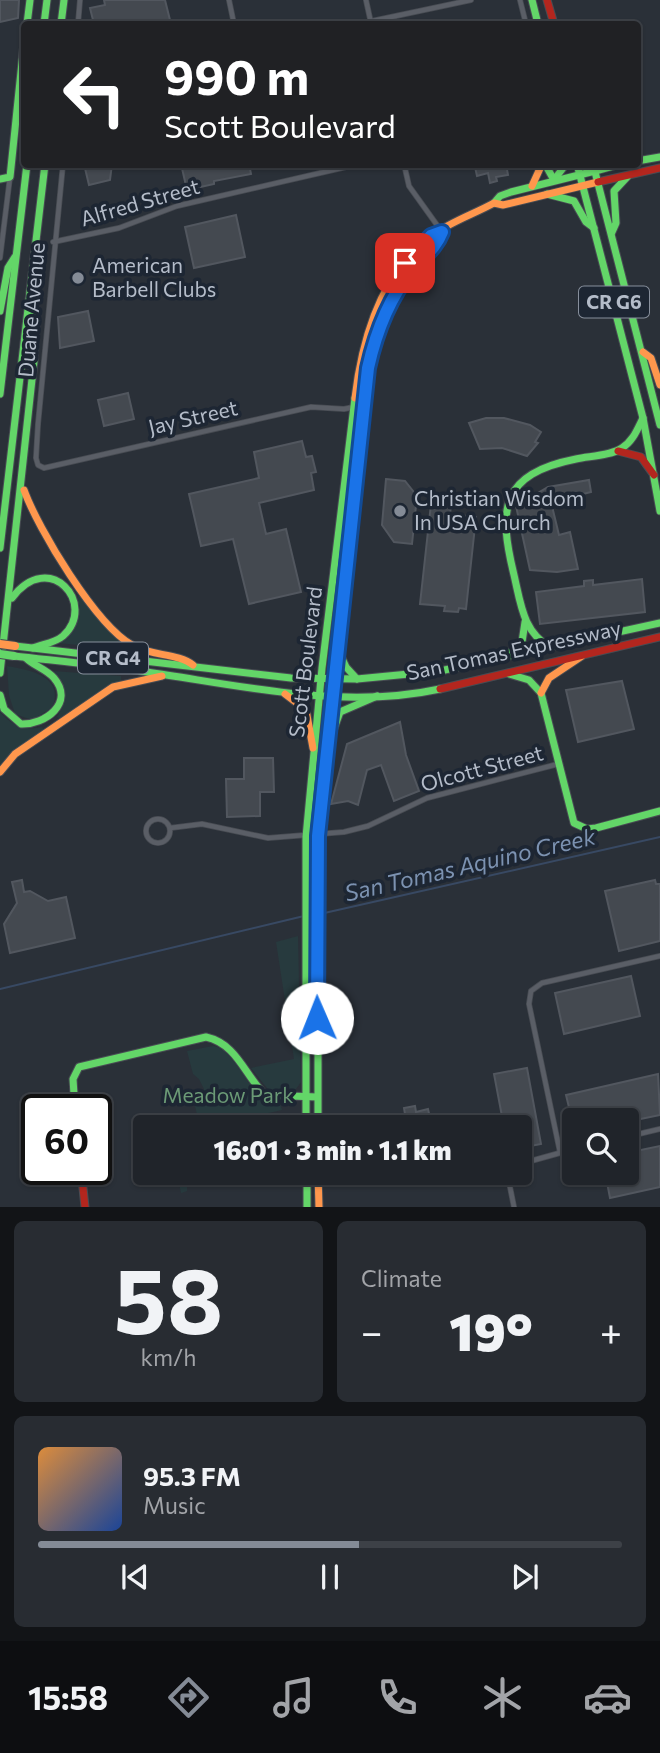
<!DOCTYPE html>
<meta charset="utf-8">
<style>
body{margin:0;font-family:Commissioner,sans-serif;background:#282c32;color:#f1f3f6;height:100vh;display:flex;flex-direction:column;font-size:26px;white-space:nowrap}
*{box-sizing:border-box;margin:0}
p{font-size:23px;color:#a2a4a8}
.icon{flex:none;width:38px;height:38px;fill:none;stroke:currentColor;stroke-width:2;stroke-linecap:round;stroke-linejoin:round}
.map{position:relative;height:1207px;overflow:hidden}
.drawer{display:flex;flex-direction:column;gap:14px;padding:14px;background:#121417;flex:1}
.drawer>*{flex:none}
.banner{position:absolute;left:21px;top:21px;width:620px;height:147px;border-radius:7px;box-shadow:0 2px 5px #0004,0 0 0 2px #3d4147;background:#202124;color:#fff;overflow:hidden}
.fabs{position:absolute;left:562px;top:1108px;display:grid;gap:14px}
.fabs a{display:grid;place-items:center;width:77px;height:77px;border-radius:7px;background:#20242a;box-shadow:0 2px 5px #0004,0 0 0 2px #3d4147;font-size:35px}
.speed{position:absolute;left:21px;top:1094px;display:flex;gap:14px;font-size:35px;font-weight:700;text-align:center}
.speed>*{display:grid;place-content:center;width:91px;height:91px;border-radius:50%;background:#20242a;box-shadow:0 2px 5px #0004,0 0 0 2px #3d4147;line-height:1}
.speed .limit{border:4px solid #111;border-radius:10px;background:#fff;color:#111}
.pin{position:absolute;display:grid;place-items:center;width:60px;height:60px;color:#fff;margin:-30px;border-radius:14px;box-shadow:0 4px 10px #0006}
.me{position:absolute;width:77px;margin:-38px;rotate:359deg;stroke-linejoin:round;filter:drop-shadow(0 0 5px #0008)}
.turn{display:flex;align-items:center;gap:24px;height:147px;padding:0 28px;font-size:32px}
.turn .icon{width:91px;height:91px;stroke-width:2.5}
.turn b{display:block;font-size:49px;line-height:60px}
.big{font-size:52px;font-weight:800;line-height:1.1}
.drawer .card{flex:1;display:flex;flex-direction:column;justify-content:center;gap:10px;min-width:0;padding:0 24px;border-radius:10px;background:#282c32}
.drawer .dial{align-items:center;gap:0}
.dial b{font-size:91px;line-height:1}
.song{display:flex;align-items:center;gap:21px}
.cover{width:84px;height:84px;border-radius:10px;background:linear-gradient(135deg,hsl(30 70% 55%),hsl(220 70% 35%))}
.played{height:7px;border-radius:4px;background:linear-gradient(90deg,#848b96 55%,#3d4147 55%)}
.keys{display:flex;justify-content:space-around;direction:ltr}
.heat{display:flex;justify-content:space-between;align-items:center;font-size:38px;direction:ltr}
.drawer .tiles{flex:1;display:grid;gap:14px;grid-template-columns:1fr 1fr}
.card:last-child{grid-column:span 2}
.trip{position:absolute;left:133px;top:1115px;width:399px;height:70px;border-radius:7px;background:#20242a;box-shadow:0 2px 5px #0004,0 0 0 2px #3d4147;font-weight:800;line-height:70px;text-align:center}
.dock{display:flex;height:112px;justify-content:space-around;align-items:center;background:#0d0e11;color:#a2a4a8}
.dock .icon{width:49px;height:49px}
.dock .current{color:#848b96}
.dock b{font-size:32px;color:#f1f3f6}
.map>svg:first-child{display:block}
.green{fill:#273a3e}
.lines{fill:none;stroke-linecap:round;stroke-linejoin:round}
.stream{stroke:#384963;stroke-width:2}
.building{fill:#444950;stroke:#52575f;stroke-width:2}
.street-casing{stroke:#484c53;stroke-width:6}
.fast-casing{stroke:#484c53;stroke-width:9}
.slow-casing{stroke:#484c53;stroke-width:9}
.jam-casing{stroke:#484c53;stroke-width:9}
.street{stroke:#5a5e66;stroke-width:4.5}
.fast{stroke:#63d668;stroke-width:7}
.slow{stroke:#ff974d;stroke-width:7}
.jam{stroke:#b3261e;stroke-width:7}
.fast-bridge-casing{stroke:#474c53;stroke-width:10;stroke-linecap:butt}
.slow-bridge-casing{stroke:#474c53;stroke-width:10;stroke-linecap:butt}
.fast-bridge{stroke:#63d668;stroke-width:8}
.slow-bridge{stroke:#ff974d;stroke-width:8}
.route-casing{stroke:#114b97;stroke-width:18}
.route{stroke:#1a73e8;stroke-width:12}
.poi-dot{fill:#848b96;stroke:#1d2633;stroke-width:2.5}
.labels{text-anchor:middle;stroke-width:7;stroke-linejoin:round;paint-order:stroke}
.shield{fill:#1d2633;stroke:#878f9c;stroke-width:2}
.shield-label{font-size:19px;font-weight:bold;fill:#b4bcc9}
.street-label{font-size:21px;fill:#b4bcc9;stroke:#1d2633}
.poi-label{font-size:21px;fill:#b4bcc9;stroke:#1d2633;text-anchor:start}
.park-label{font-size:21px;fill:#6b9a76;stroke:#1d2633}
.water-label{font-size:23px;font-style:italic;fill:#7c92b1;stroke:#1d2633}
</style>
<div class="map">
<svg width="660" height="1207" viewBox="0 0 660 1207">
<rect width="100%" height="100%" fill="#2a3038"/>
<!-- green -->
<g class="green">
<path d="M81,594L121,644L119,649L58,643L80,608L77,597Z"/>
<path d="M7,666C31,670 65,677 52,708L32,720L15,714L9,695Z"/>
<path d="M53,671L121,676V681L62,720L57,717C67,702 67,683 53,671Z"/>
<path d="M0,712C11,725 25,731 42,727L44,730L0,770Z"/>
<path d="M298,936L301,1082L296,1089L271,1093L251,1068L294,1059L276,942Z"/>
<path d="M213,1046C246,1052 244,1102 280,1104L282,1110L237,1120L239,1127H200L195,1106L204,1089L199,1079L193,1074L187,1051Z"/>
<path d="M177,1173H218L219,1178L187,1186V1191L181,1193Z"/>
</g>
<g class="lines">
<!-- stream -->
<g class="stream">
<path d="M320,914L660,837"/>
<path d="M0,989L304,916"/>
</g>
</g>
<!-- building -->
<g class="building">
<path d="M0,0H19L18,18L0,22Z"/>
<path d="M104,0H165L171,24H94L90,8L105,5Z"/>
<path d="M84,164H112L110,180L89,185Z"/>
<path d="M181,164H249L251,174L214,181V184L187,190Z"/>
<path d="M487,164H506L508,175L496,177L497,181L490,183L488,173L477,176L475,167Z"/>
<path d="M236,215L245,257L194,268L185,227Z"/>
<path d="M88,311L94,341L60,348L58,317Z"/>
<path d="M128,393L134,419L104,426L98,400Z"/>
<path d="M486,418H504L530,425L541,432L535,442L538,443L527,456L502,448L480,449L469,423Z"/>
<path d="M302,441L306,457L312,456L316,472L311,473L314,490L259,503L266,534L286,529L301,592L249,604L233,539L201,546L189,494L259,478L254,452Z"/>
<path d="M386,479L405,481L417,496L412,544L394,542L382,525Z"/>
<path d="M589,480L591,492L551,502L559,535L570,532L578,569L557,572L530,570L516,506L548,487Z"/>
<path d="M431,504L451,506L450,514L476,517L466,609L459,608L458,612L444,611L445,606L420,604Z"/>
<path d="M642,579L645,612L540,624L536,592L584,586V581L593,580V585Z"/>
<path d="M622,681L634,729L578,742L566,690Z"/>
<path d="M400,722L406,755L419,791L394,801L381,765L367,770L358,805L348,801L331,804L347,744Z"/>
<path d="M244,758H273L274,792H260V816L227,817L226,779H244Z"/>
<path d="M22,880L24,892L30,891L48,901L66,897L75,938L10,953L4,924L17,903L12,882Z"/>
<path d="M655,880L656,884H660V941L619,951L605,891Z"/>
<path d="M631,976L640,1016L564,1034L555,993Z"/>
<path d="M527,1068L541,1144L520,1148V1127H504L494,1074Z"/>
<path d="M658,1074L660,1115L626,1122V1120H572L566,1095Z"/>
<path d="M415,1106L416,1112L428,1109L432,1127H357L405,1114L404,1108Z"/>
<path d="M660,1146V1187L610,1198L605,1172H626V1153Z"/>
</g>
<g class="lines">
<!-- street casing -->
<g class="street-casing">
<g id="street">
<path d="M229,0L234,24"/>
<path d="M366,0L371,23"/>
<path d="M520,0L526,24"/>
<path d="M78,24L80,0"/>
<path d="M358,24L471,0"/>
<path d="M63,164L38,424L36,458L38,465L44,468L311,407L344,409L364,405"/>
<path d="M404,164L409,186L442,232"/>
<path d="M53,242L119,228L177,206L359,164"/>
<path d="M0,258L10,177"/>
<circle cx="158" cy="831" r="12"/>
<path d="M170,828L202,824L268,838L344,832L368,826L427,798L558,764"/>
<path d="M626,1137L660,1129"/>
<path d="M560,1152L529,1004L531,991L542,983L660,956"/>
<path d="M520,1164L574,1149"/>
<path d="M512,1172L509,1182L514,1207"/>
</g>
</g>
<!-- fast casing -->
<g class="fast-casing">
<g id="fast">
<path d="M532,0L538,24"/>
<path d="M27,24L30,0"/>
<path d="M44,24L47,0"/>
<path d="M61,24L64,0"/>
<path d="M637,161L660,157"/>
<path d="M545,164L554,180"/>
<path d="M577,164L643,418L660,511"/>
<path d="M593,164L660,425"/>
<path d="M595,171L621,164"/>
<path d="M0,179L10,177L24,43"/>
<path d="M554,180L566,164"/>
<path d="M547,194L574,201L586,222L594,228"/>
<path d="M494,203L500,196L511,192L595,171"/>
<path d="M612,232L616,223L614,191L628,176"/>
<path d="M0,311L8,268L15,257"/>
<path d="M0,394L27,164"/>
<path d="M0,548L45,164"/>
<path d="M12,598C49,548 98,604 63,636C55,643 43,644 33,648"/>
<path d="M15,646L291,678L357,679L440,671L660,623"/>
<path d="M337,648L346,667L357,679"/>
<path d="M551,648C523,632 521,605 514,575C498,509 500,474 576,459C590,456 610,456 622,448C633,441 637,430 643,418"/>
<path d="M507,655L522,642L525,622"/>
<path d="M14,656C58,661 103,665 147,672C243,686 343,710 440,689"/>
<path d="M0,673L34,361L36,321L30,307"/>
<path d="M509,674L529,680L541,693L574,823L587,829L596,828L660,811"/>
<path d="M0,695L4,709L21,724C45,725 75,703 54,678C46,669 34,666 26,658"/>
<path d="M325,753L340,712L377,696"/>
<path d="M75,1110L73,1079L79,1067L206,1037C237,1044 244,1074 265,1095L317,1097"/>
<path d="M306,1127V837L322,668L355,398"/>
<path d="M318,1127V836L348,553"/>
<path d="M307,1172V1207"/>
</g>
</g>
<!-- slow casing -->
<g class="slow-casing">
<g id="slow">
<path d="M532,186L542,164"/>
<path d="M643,352L651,358L660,385"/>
<path d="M355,398C362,340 381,273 431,236C450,222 474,214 494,203L503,205L598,182"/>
<path d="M24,490C38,529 96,625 132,645C150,656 178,653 193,665"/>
<path d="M541,693L549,678L582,656"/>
<path d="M285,694L306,710L313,748"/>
<path d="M0,772L15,754L113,687L162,676"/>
<path d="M318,1172L319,1207"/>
</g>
</g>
<!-- jam casing -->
<g class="jam-casing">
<g id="jam">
<path d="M547,0L554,24"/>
<path d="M598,182L660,168"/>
<path d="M618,451L641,457L654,475"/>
<path d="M348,553L368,368L390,304L442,232"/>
<path d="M440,689L660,637"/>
<path d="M81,1169L85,1207"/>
</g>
</g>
<!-- street -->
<use href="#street" class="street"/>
<!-- fast -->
<use href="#fast" class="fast"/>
<!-- slow -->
<use href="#slow" class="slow"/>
<!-- jam -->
<use href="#jam" class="jam"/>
<!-- fast-bridge casing -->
<g class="fast-bridge-casing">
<path id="fast-bridge" d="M0,654L14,656"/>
</g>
<!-- slow-bridge casing -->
<g class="slow-bridge-casing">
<path id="slow-bridge" d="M0,644L15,646"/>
</g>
<!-- fast-bridge -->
<use href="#fast-bridge" class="fast-bridge"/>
<!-- slow-bridge -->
<use href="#slow-bridge" class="slow-bridge"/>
</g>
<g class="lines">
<!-- route casing -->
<g class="route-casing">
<path id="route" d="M317,1018L318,836L368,368C376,332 389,298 412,270C423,257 436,248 442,232L431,236L405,263"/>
</g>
<!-- route -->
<use href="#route" class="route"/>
</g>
<!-- markers -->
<g class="poi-dot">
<circle cx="78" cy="278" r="7"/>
<circle cx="400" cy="511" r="7"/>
</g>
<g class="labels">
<!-- shield labels -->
<g class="shield">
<rect x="579" y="286.5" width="70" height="31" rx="5"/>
<rect x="78" y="642.5" width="70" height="31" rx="5"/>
</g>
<g class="shield-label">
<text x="614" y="309">CR G6</text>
<text x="113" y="665">CR G4</text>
</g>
<!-- street labels -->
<g class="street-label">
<text transform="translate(140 203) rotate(-16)" y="7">Alfred Street</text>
<text transform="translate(32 310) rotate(-85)" y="7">Duane Avenue</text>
<text transform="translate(193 418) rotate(-13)" y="7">Jay Street</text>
<text transform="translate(514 651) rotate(-12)" y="7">San Tomas Expressway</text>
<text transform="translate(306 662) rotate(-83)" y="7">Scott Boulevard</text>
<text transform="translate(482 769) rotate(-15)" y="7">Olcott Street</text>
</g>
<!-- poi labels -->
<g class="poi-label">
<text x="92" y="273">American<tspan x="92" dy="24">Barbell Clubs</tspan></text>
<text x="414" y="506">Christian Wisdom<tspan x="414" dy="24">In USA Church</tspan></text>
</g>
<!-- park labels -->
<g class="park-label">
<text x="228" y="1103">Meadow Park</text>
</g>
<!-- water labels -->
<g class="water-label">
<text transform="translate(470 865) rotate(-13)" y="8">San Tomas Aquino Creek</text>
</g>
</g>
</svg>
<div class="fabs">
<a><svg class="icon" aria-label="search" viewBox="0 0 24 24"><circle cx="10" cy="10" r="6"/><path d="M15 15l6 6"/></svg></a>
</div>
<div class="speed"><div class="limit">60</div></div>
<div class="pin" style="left:405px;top:263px;background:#d93025"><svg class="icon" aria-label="arrive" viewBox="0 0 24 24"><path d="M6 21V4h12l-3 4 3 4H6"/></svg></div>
<svg class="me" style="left:317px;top:1018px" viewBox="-20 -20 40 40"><circle r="19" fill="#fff"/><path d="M0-13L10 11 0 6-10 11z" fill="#1a73e8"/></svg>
<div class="trip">16:01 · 3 min · 1.1 km</div>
<div class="banner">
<div class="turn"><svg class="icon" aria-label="left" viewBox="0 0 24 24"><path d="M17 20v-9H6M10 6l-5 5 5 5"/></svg><div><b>990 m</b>Scott Boulevard</div></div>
</div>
</div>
<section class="drawer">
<div class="tiles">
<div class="card dial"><b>58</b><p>km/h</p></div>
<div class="card"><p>Climate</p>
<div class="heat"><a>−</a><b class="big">19°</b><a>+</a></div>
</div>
<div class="card">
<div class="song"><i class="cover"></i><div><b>95.3 FM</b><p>Music</p></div></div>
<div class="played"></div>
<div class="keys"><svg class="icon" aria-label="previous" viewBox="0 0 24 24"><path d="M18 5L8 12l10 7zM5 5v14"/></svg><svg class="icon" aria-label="pause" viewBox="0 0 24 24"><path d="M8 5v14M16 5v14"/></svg><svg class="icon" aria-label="next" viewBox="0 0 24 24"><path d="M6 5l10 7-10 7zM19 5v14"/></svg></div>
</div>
</div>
</section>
<nav class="dock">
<b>15:58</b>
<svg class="icon current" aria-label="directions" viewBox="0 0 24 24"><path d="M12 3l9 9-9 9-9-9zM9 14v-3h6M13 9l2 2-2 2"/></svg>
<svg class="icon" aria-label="music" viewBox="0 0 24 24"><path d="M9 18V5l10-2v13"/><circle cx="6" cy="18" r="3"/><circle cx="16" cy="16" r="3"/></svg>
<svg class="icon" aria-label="phone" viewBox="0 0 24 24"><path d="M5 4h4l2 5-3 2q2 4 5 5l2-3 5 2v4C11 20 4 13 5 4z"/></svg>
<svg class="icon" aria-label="climate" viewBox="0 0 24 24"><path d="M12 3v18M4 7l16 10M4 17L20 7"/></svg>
<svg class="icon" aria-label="car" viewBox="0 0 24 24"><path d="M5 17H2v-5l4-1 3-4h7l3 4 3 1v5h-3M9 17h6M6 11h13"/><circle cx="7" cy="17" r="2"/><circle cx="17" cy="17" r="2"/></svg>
</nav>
